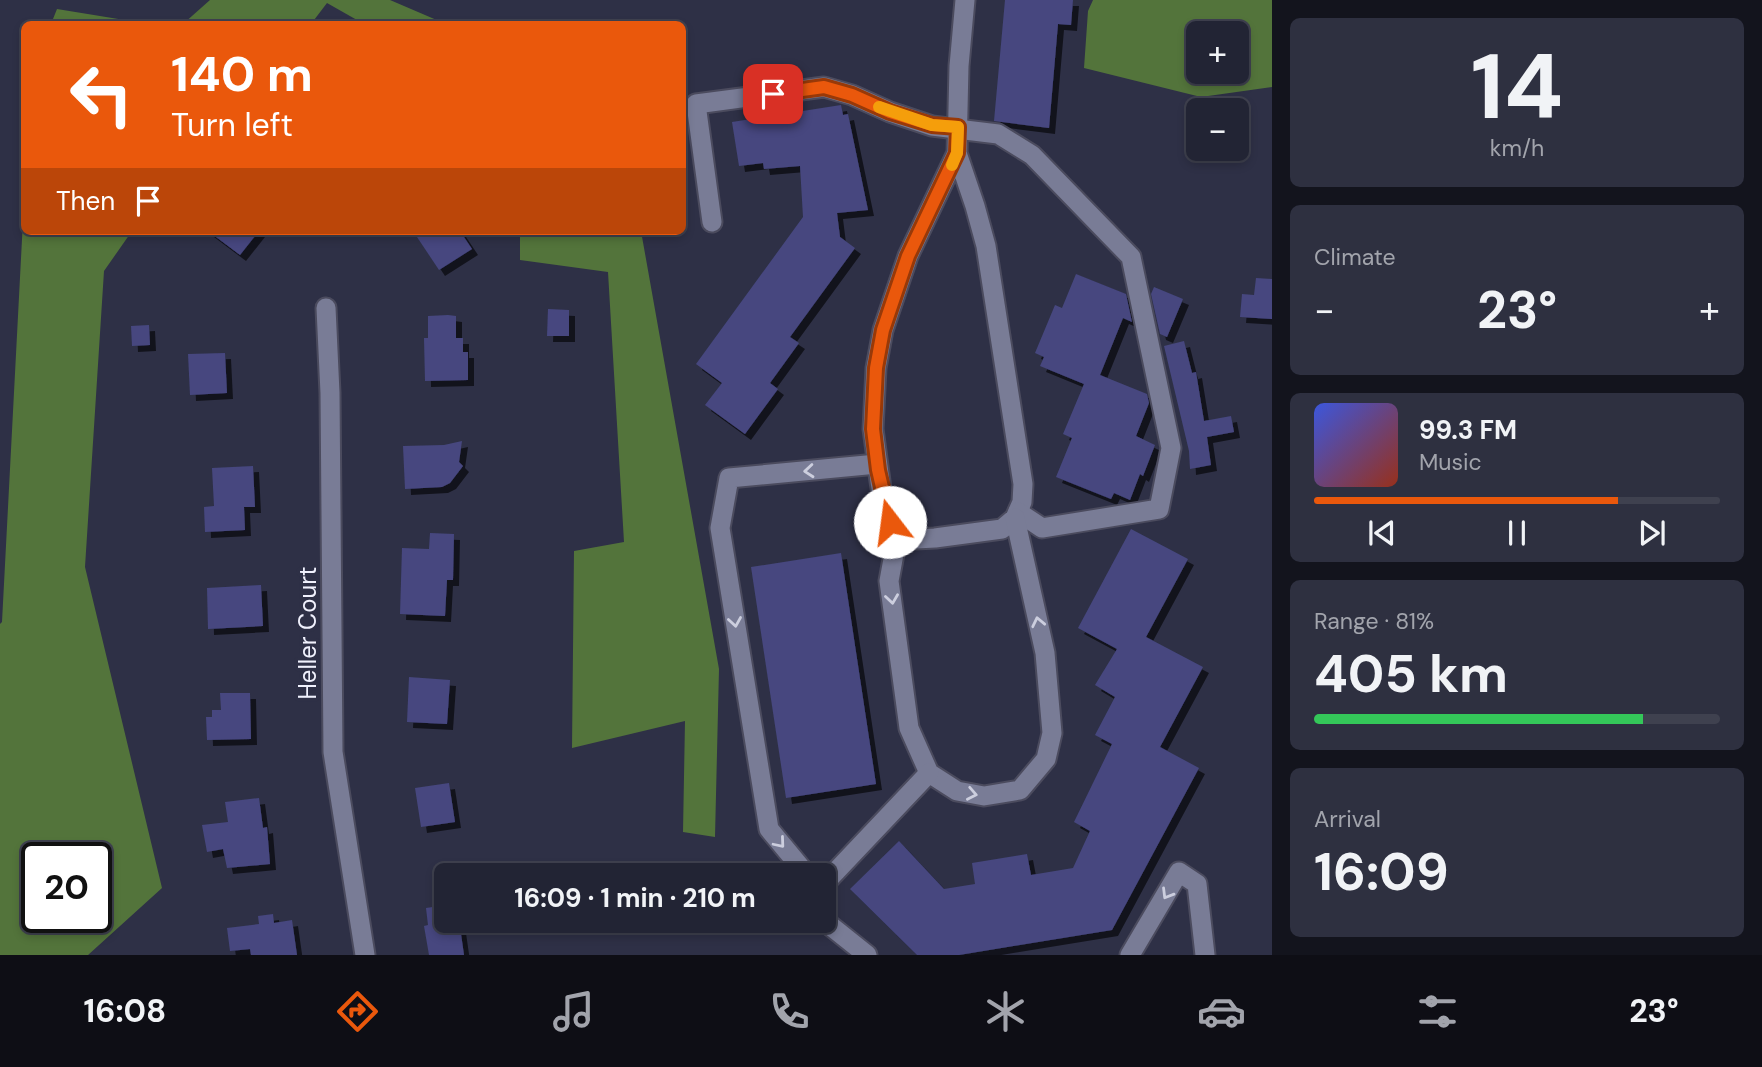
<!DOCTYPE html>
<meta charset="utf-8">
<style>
body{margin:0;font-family:"DM Sans",sans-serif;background:#2e3040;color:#f1f3f6;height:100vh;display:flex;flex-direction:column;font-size:26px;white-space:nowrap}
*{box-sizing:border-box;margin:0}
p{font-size:23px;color:#a2a4ac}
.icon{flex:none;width:38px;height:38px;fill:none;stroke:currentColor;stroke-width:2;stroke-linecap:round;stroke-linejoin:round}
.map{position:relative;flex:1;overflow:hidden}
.side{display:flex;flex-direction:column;gap:18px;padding:18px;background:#13141d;width:490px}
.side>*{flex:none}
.hud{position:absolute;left:21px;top:21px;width:665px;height:214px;border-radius:10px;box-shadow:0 4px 10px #0003,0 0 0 2px #3f414f;background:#ea580c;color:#fff;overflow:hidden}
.buttons{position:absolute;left:1186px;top:21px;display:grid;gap:14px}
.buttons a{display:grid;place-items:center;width:63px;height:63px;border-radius:10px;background:#222434;box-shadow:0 4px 10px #0003,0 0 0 2px #3f414f;font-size:35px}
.speed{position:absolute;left:21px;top:842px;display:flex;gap:14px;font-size:35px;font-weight:700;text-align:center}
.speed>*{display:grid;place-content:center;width:91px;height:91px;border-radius:50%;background:#222434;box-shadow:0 4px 10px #0003,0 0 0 2px #3f414f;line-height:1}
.speed .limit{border:4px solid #111;border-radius:10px;background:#fff;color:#111}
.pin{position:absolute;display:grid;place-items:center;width:60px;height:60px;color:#fff;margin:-30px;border-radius:14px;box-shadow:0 4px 10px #0006}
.me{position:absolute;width:77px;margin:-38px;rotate:345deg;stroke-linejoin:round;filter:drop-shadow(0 0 5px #0008)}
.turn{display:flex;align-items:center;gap:24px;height:147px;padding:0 35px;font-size:32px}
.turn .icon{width:91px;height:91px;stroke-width:2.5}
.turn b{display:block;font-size:49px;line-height:60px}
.then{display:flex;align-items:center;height:66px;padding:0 35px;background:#0003;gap:14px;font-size:26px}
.big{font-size:52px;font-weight:700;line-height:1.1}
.side .widget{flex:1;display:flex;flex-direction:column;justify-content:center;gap:10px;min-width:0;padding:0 24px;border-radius:10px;background:#2e3040}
.side .dial{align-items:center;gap:0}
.dial b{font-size:91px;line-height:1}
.song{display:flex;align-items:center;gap:21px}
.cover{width:84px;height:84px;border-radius:10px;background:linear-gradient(135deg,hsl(230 70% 55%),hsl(10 70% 35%))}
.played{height:7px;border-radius:4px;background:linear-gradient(90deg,#ea580c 75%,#3f414f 75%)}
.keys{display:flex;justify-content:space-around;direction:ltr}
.heat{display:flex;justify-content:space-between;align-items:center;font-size:38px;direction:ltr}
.charge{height:10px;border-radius:5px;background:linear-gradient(90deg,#34c759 81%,#3f414f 0)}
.trip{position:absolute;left:434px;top:863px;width:402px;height:70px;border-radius:10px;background:#222434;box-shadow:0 4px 10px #0003,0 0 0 2px #3f414f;font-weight:700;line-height:70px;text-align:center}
.menu{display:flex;height:112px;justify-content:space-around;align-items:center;background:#0e0e15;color:#a2a4ac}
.menu .icon{width:49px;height:49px}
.menu .current{color:#ea580c}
.menu b{font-size:32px;color:#f1f3f6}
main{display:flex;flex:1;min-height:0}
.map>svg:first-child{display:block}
.forest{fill:#53743b;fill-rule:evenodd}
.building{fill:#46477f;filter:url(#shadow)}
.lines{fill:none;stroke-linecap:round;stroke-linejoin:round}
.minor-casing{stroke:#4b4b5e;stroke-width:23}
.minor{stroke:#797c96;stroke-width:19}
.oneway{stroke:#cccede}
.route-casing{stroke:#983908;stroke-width:18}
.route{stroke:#ea580c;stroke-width:12}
.slow{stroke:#f59e0b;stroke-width:12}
.labels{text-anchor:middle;stroke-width:7;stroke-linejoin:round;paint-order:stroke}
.street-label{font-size:24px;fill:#f0f1fd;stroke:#2e3046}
</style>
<main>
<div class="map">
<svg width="1272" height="955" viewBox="0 0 1272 955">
<defs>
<filter id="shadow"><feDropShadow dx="6" dy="6" stdDeviation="0" flood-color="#0009"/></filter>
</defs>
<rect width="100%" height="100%" fill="#2e3046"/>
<!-- forest -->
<g class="forest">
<path d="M210,0H390L446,24H364L327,3L311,24H183Z"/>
<path d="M1093,0H1272V87L1201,97L1084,68L1088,11ZM1237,33V72H1199V33Z"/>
<path d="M57,9L149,24H51Z"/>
<path d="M24,201V231H132L104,271L85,567L162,888L88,955H0V624L2,622ZM37,858H96V917H37Z"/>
<path d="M520,231H641L719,669L715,837L683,832L685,721L572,748L574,551L624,542L608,272L520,260Z"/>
</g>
<!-- building -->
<g class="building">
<path d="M1005,0H1073L1071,25L1058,24L1049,128L994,121Z"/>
<path d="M841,105L843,115L848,114L868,210L837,213L840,237L855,248L790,337L799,343L770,383L778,389L745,434L705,405L722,383L696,364L803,217L800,166L764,169L763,163L739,166L732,122Z"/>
<path d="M208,231H259L240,255Z"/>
<path d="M413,231H460L472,249L439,270Z"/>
<path d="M1076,274L1126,294L1132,322L1123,318L1100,375L1147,394L1149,403L1136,436L1155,445L1143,476L1140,474L1130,500L1114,493L1111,499L1056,477L1072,438L1063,434L1084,384L1040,366L1044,357L1035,353L1055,305L1062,308Z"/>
<path d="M1256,278L1272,279V319L1240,317L1242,294L1254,295Z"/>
<path d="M1154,287L1183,299L1167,337L1160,334L1151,294Z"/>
<path d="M548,309L569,310V336H547Z"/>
<path d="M448,315L456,316V338H463V352H468V380L425,381L424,338H428V316Z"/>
<path d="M149,325L150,345L132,346L131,326Z"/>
<path d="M1184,341L1192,373L1196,372L1204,421L1231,416L1234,432L1207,437L1211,465L1190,469L1189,451L1164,346Z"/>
<path d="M225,353L227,393L190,395L188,354Z"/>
<path d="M462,441L459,462L463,466L450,483L442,487L405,489L403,446L444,445Z"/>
<path d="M253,466L255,507H244L245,530L205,532L204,507L214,506L212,468Z"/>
<path d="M1131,529L1188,559L1146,637L1203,667L1160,747L1199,768L1112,930L959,955H917L850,889L899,841L944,889L975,884L972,863L1027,854L1031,875L1073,868L1090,831L1074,822L1112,744L1095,735L1115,697L1095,685L1117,649L1078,628Z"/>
<path d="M430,533L454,534L453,580H447L445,616L400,614L402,548L429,549Z"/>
<path d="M841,553L876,784L786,798L751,567Z"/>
<path d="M261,585L263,626L208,629L207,588Z"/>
<path d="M409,677L450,680L447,724L407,722Z"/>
<path d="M220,693H250L251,739L207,740L206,717H212V710H221Z"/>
<path d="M449,783L455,822L421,827L415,788Z"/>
<path d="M259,798L263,828L267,827L270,864L227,868L223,849L207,852L202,825L228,822L225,802Z"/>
<path d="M446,905V920H459L464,955H429L424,926L428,925L426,908Z"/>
<path d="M273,914L274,923L292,920L297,955H251L250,949L230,951L227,928L259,924L258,916Z"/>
</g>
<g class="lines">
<!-- minor casing -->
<g class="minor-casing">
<g id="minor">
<path d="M957,153L908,256L883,330L876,368L873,429L882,496L890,522L898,532L916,539L935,538L1002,529L1015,518L1022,502L1023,484L986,246L975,206L957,153L959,66L965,0"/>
<path d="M712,222L696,104L824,87L852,95L890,112L932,126L998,134L1032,155L1131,257L1171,448L1159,509L1042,528L1018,512"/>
<path d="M326,308L330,393L333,752L365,955"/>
<path d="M898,532L889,581L909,728L929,773L957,791L984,796L1020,790L1046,759L1052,733L1045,653L1015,518"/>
<path d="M807,875L769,829L720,528L729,478L877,464"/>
<path d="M824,884L929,773"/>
<path d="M824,910L827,923L867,955"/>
<path d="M1130,955L1179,872L1197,884L1205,955"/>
</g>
</g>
<!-- minor -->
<use href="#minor" class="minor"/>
</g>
<!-- one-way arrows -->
<defs><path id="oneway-chevron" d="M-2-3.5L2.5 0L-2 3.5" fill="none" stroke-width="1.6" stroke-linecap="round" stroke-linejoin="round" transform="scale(1.75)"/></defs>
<g class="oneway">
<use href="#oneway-chevron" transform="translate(809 471) rotate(175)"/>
<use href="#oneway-chevron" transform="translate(892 599) rotate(82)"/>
<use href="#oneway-chevron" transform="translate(735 622) rotate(81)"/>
<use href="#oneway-chevron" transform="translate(1038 622) rotate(-102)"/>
<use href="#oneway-chevron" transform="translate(972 794) rotate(11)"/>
<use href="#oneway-chevron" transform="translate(780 843) rotate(50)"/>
<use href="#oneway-chevron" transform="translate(1167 894) rotate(121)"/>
</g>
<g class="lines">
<!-- route casing -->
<g class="route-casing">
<path id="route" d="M773,94L824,87L852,95L890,112L932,125L958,127L957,153L908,256L883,330L876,368L873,429L878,470L890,522"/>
</g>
<!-- route -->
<use href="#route" class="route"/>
<!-- slow -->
<path class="slow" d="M879,107L932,125L958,127L957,153L952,165"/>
</g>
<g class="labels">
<!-- street labels -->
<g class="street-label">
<text transform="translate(308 633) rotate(-90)" y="8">Heller Court</text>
</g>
</g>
</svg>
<div class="buttons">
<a>+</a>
<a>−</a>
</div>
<div class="speed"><div class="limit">20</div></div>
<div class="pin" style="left:773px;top:94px;background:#d93025"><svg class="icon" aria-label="arrive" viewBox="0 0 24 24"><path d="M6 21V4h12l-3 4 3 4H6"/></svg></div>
<svg class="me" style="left:890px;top:522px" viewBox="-20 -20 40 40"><circle r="19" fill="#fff"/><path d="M0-13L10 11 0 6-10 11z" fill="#ea580c"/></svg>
<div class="trip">16:09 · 1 min · 210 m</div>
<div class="hud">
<div class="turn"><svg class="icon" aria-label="left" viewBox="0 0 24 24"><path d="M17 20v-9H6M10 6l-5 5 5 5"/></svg><div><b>140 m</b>Turn left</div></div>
<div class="then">Then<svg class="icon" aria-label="arrive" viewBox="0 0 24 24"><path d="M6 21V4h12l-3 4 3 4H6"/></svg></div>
</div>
</div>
<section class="side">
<div class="widget dial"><b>14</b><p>km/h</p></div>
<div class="widget"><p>Climate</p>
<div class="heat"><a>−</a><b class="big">23°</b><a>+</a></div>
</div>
<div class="widget">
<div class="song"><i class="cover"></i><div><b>99.3 FM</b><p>Music</p></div></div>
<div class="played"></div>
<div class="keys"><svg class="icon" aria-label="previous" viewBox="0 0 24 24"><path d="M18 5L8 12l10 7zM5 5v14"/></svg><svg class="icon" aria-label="pause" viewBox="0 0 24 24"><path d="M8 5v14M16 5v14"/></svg><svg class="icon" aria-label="next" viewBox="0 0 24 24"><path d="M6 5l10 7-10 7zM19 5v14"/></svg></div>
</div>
<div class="widget"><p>Range · 81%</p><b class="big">405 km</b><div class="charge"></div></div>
<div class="widget"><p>Arrival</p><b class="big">16:09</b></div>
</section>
</main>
<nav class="menu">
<b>16:08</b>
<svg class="icon current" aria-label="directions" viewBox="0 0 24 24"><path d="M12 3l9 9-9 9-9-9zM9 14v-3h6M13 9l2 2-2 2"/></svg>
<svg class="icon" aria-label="music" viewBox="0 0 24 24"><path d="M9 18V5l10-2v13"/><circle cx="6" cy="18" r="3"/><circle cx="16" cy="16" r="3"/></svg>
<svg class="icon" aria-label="phone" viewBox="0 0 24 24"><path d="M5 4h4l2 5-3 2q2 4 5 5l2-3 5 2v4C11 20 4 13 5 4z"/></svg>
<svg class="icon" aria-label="climate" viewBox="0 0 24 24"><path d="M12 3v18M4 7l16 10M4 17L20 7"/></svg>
<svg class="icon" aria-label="car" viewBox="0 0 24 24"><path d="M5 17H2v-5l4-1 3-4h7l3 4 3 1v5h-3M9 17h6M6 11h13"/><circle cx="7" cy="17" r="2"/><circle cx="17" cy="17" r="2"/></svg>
<svg class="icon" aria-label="filters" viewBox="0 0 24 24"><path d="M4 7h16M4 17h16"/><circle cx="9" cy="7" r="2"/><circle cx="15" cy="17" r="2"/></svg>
<b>23°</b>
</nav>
